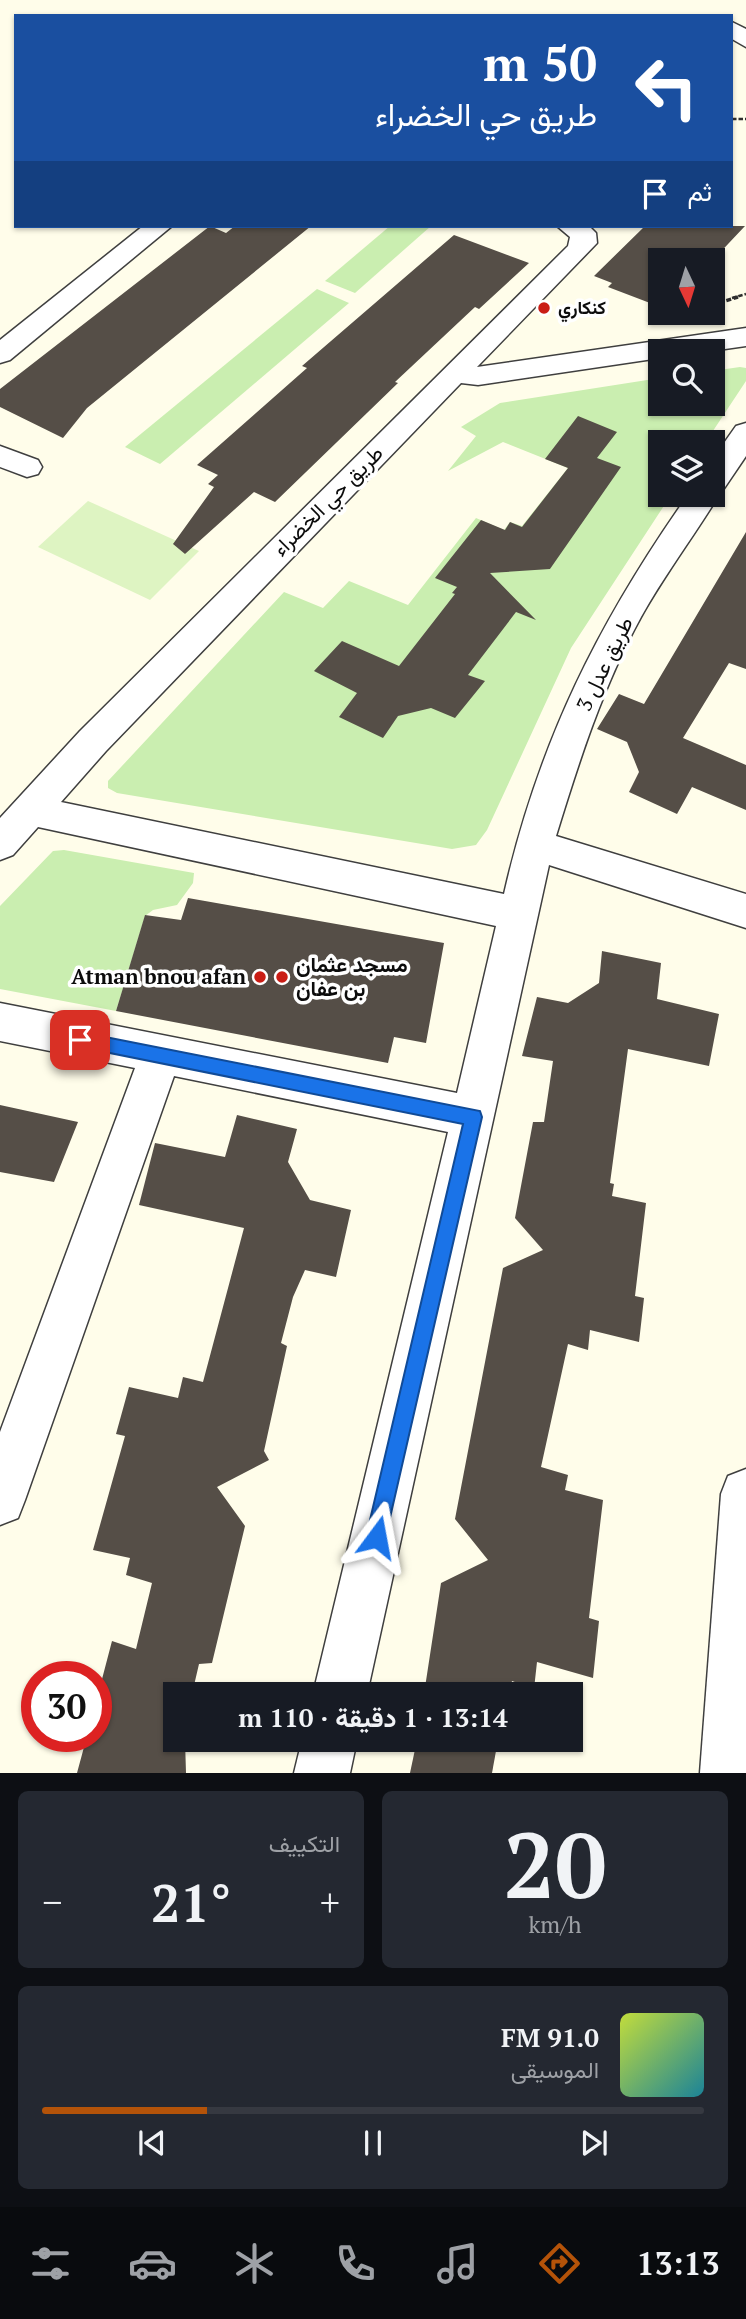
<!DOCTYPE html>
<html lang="ar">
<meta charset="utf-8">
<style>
body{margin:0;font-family:"PT Serif",Vazirmatn,serif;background:#242831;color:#f1f3f6;direction:rtl;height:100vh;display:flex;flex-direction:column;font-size:26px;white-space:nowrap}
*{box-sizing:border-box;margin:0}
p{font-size:23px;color:#9ea1a6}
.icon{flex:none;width:38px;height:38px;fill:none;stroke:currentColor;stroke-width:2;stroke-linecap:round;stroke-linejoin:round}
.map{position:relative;height:1773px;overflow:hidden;direction:ltr}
.details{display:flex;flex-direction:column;gap:18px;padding:18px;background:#0d0f14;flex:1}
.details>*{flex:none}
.guide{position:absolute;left:14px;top:14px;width:719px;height:214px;border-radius:0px;box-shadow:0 2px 5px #0004;direction:rtl;background:#1a4fa0;color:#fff;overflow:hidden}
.needle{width:46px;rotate:176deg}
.tools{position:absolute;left:648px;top:248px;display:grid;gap:14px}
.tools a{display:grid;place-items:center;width:77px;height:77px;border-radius:0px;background:#171b24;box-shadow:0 2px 5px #0004;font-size:35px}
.speed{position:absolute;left:21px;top:1661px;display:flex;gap:14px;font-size:35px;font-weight:700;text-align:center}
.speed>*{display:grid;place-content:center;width:91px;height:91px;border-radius:50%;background:#171b24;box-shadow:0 2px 5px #0004;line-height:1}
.speed .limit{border:10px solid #d22;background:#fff;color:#111}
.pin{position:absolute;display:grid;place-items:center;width:60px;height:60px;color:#fff;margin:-30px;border-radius:14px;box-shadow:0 4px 10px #0006}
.me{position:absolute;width:77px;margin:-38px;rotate:13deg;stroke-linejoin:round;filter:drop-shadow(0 0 5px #0008)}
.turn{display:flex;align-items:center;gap:24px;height:147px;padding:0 21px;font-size:32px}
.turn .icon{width:91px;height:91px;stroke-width:2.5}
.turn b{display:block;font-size:49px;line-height:60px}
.then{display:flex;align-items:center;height:66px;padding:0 21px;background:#0003;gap:14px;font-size:26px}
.big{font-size:52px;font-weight:700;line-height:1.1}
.details .card{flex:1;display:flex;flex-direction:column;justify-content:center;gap:10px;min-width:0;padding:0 24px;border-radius:10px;background:#242831}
.details .dial{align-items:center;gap:0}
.dial b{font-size:91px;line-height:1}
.song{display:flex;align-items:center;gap:21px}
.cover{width:84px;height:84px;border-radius:10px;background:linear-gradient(135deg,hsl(70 70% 55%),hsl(190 70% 35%))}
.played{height:7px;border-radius:4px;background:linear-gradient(90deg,#b45309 25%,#363941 25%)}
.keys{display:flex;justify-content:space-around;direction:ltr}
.heat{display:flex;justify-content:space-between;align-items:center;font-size:38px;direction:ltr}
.details .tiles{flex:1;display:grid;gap:18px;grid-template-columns:1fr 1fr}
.card:last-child{grid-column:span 2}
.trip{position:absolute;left:163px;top:1682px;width:420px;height:70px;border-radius:0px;background:#171b24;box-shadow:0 2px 5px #0004;font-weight:700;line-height:70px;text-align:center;direction:rtl}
.tabs{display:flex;height:112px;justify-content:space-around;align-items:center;background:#090b0e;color:#9ea1a6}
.tabs .icon{width:49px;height:49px}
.tabs .on{color:#b45309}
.tabs b{font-size:32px;color:#f1f3f6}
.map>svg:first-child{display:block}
.green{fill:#caeeb0}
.pitch{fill:#def4c2}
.building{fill:#554e47}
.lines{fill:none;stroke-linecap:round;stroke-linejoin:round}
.minor-casing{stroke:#3f3f3f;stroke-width:3}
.path-far1{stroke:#2e2e2e;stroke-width:2.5;stroke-dasharray:4.5 2;stroke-linecap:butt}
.path{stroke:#2e2e2e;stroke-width:3.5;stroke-dasharray:5 2.5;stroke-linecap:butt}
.minor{fill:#fff;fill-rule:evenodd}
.route{fill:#1a73e8;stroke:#114b97;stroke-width:2}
.poi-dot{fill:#ca1d15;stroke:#fff;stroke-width:2.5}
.labels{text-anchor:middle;stroke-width:7;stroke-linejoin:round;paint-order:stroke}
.far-poi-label{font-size:18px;font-weight:bold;fill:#0c0c0c;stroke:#fff;text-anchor:start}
.street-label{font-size:21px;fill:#0c0c0c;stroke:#fff}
.poi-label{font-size:21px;font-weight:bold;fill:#0c0c0c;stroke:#fff;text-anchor:start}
</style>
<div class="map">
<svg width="746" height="1773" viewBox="0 0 746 1773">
<rect width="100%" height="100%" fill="#fffdea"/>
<!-- green -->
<g class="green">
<path d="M390,226H431L355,293L325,281Z"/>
<path d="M317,289L349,303L160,464L125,447Z"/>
<path d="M740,367L746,368V381L705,443H660V495H671L571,648L487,830L476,845L452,849L117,793L108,788V781L284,592L323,608L349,581L408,605L476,518L504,530L510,522L522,526L568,468L503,442L448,471L476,436L461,427L500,403L660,378V404H712V371Z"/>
<path d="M64,850L194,873L193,883L177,905L153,910L145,916L116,1011L0,989V906L53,851Z"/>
</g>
<!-- pitch -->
<path class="pitch" d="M88,501L199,551L150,600L38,547Z"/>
<!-- building -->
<g class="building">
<path d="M210,226L226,233L235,226H311L87,408L63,438L0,407V389Z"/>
<path d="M645,226H745L712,261H660V300L654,298L650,303L608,287L612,283L594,276Z"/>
<path d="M454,235L529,263L479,309L475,307L395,382L398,383L275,502L254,492L185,554L173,544L214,487L208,484L218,475L197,465L307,368L302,366Z"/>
<path d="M578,416L617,432L597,458L621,467L550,569L490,573L536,620L516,612L468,675L485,681L455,718L431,708L398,716L383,738L339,717L357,693L314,671L342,641L399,666L455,594L452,593L457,587L435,578L481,520L505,530L510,522L522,527L568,468L545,459Z"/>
<path d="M746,532V669L729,663L683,738L746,765V810L692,787L677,814L629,792L639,772L627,742L597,729L619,694L644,704Z"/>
<path d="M188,898L444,943L426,1043L394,1037L388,1063L116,1011L145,915L181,920Z"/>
<path d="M602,951L661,963L657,999L719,1014L709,1066L628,1049L610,1183L614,1184L612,1196L646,1203L635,1296L644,1298L639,1342L590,1330L588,1350L568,1344L541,1467L568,1475L565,1490L603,1500L589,1618L599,1621L593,1678L537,1662L534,1689L512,1681L509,1694H424L441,1583L488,1560L455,1519L503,1268L543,1250L515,1218L533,1122H544L553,1061L522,1056L537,997L568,1003L599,983Z"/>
<path d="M0,1105L78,1122L54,1182L0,1172Z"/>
<path d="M237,1115L297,1129L288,1162L310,1200L351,1210L336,1277L305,1270L293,1297L281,1343L287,1346L264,1451L269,1460L217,1487L245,1526L212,1663L199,1664L192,1694H175V1740H185L186,1773H77L87,1736H96V1702L112,1641L136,1649L152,1583L126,1575L130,1558L93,1550L125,1436L116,1434L129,1387L178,1398L183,1377L203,1382L244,1228L139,1205L155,1143L225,1157Z"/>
<path d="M417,1740H498L492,1773H410Z"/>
</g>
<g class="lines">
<!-- minor casing -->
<g class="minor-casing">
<g id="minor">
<path d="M732,22L746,29V47L732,39Z"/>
<path d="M143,226H172L10,360L0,363V340Z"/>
<path d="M557,226H589L596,233L597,243L477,367L746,328V346L704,352H660V358L478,385L461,383L106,751L61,802L504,894C539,741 598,623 688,495H712V460L736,426L746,423V456L723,490L717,492L719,495C694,536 665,574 641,617C603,686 579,761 556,836L746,894V928L549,865L367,1694H313L448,1132L174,1076L25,1500L18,1518L0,1525V1432L135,1068L0,1041V1003L457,1093L496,926L38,827L13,855L0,860V818L80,731L568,246L570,237Z"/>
<path d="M0,446L38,460L42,467L38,474L27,477L0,467Z"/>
<path d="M746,1469V1773H700L721,1494L728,1476Z"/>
<path d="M302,1740H357L350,1773H294Z"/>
</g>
</g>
<!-- path-far1 -->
<g class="path-far1">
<path d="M732,119H746"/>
<path d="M732,298L746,294"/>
</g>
<!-- path -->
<path class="path" d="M712,305L738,297"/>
<!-- minor -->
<use href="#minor" class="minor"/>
</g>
<!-- route -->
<path class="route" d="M80,1032L480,1111L482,1117L384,1544L377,1547L369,1544L366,1537L463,1124L80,1047L71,1040Z"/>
<!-- markers -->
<g class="poi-dot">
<circle cx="544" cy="308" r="7"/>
<circle cx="260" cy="977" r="7"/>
<circle cx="282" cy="977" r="7"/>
</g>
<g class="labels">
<!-- far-poi labels -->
<g class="far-poi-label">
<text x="558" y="314">كنكاري</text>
</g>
<!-- street labels -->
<g class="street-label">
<text transform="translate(328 501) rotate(-45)" y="7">طريق حي الخضراء</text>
<text transform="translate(605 664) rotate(-64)" y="7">طريق عدل 3</text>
</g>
<!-- poi labels -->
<g class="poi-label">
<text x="296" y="972">مسجد عثمان<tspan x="296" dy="24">بن عفان</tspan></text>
<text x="246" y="984" text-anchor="end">Atman bnou afan</text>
</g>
</g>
</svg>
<div class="tools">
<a><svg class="needle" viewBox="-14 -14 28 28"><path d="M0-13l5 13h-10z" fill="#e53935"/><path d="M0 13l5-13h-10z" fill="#9ea1a6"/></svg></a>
<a><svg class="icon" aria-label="search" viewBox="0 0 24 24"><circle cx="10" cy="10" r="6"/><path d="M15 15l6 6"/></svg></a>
<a><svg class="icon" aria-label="layers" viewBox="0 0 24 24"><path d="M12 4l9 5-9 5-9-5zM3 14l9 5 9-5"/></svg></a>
</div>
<div class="speed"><div class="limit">30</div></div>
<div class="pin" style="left:80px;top:1040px;background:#d93025"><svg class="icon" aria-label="arrive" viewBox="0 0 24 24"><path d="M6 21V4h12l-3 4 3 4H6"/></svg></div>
<svg class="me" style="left:377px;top:1537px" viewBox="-20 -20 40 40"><path d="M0-17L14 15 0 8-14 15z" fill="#1a73e8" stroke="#fff" stroke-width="4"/></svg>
<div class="trip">13:14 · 1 دقيقة · 110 m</div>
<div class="guide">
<div class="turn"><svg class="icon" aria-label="left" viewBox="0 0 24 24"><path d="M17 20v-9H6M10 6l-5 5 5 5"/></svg><div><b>50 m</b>طريق حي الخضراء</div></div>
<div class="then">ثم<svg class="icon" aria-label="arrive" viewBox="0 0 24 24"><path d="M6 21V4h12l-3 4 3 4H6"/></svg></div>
</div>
</div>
<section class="details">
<div class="tiles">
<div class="card dial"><b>20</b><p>km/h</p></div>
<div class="card"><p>التكييف</p>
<div class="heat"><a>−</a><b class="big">21°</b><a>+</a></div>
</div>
<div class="card">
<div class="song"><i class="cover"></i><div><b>91.0 FM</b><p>الموسيقى</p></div></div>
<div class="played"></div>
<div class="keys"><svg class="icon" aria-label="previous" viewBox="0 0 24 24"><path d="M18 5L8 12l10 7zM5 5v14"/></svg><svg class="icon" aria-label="pause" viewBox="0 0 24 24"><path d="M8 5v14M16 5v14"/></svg><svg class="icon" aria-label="next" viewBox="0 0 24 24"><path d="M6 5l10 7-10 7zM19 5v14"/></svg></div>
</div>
</div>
</section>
<nav class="tabs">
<b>13:13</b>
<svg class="icon on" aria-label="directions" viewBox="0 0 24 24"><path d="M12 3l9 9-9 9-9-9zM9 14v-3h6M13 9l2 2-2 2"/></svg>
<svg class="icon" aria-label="music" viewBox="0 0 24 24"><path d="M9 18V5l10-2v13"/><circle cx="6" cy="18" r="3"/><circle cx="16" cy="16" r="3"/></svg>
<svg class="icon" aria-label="phone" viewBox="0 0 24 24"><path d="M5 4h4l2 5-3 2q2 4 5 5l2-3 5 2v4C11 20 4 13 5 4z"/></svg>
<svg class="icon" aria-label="climate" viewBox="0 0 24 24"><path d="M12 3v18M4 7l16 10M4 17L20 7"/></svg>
<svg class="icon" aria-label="car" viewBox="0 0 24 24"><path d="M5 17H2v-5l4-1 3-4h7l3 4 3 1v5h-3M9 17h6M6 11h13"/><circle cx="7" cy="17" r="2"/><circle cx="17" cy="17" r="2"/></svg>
<svg class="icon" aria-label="filters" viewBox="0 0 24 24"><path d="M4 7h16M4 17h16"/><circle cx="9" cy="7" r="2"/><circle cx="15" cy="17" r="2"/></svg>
</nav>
